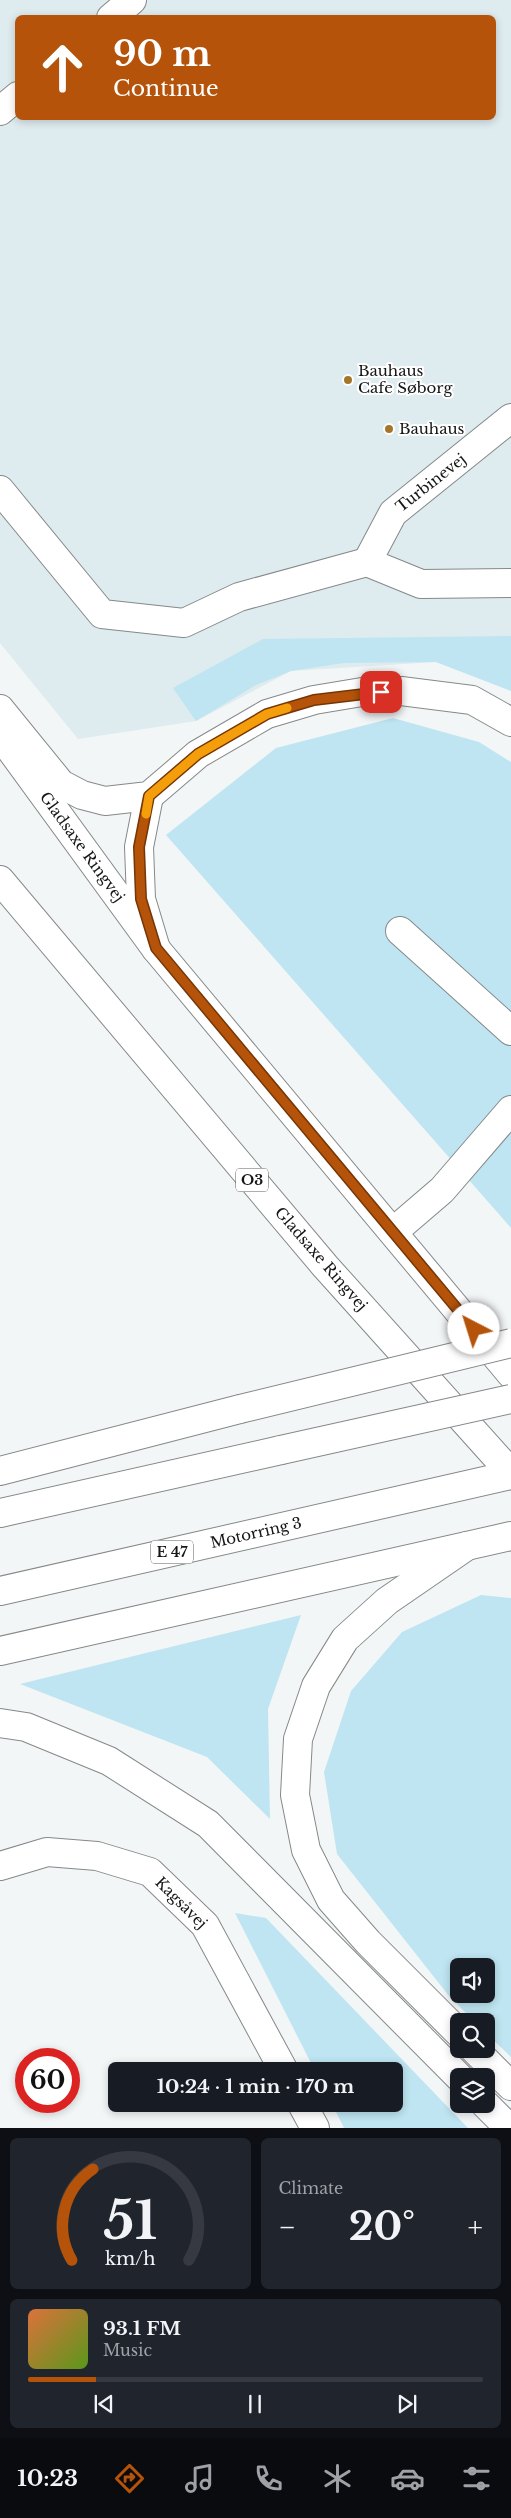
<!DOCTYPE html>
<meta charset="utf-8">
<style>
body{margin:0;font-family:"Libre Baskerville",serif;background:#20242c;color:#f1f3f6;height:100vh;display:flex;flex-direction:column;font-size:19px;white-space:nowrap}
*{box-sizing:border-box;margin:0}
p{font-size:16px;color:#9ea1a6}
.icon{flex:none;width:28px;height:28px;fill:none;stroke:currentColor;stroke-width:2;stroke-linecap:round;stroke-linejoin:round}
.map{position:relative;height:2128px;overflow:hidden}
.sheet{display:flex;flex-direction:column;gap:10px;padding:10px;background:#0d0f14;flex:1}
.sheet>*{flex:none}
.hud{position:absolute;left:15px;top:15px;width:481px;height:105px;border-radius:8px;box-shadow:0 2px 8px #0003;background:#b45309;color:#fff;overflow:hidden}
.controls{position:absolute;left:450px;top:1958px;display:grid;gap:10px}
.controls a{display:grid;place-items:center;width:45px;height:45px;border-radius:8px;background:#171b24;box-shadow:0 2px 8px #0003;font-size:25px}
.speed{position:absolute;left:15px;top:2048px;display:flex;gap:10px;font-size:25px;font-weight:700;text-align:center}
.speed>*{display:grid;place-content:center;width:65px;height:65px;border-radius:50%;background:#171b24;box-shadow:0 2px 8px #0003;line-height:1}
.speed .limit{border:8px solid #d22;background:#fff;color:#111}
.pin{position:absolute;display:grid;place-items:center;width:42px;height:42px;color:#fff;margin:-21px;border-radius:10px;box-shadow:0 2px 8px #0006}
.me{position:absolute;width:55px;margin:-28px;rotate:320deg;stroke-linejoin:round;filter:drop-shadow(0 0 4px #0008)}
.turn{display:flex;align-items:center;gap:18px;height:105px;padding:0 15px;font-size:22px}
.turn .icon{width:65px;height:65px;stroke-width:2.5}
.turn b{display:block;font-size:35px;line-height:42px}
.big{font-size:38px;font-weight:700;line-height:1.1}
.sheet .widget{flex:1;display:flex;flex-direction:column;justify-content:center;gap:8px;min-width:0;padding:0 18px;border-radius:8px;background:#20242c}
.sheet .dial{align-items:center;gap:0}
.dial svg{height:130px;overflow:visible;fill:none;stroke:#363941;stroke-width:7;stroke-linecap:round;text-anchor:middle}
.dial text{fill:#f1f3f6;stroke:none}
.song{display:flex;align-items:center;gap:15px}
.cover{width:60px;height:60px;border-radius:8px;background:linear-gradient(135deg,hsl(20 70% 55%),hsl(90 70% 35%))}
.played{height:5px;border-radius:2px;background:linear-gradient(90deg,#b45309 15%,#363941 15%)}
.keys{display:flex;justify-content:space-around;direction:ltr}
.heat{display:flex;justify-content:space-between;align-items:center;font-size:28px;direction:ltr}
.sheet .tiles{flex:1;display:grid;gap:10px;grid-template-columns:1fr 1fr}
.widget:last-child{grid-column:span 2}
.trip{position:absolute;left:108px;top:2062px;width:295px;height:50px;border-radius:8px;background:#171b24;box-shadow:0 2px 8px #0003;font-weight:700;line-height:50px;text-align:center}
.tab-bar{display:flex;height:80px;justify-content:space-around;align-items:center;background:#090b0e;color:#9ea1a6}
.tab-bar .icon{width:35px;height:35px}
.tab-bar .active{color:#b45309}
.tab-bar b{font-size:22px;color:#f1f3f6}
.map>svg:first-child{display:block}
.built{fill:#deebef;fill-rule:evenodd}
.green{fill:#bee5f1;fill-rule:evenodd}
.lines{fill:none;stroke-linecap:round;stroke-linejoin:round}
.minor-casing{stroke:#85898a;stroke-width:30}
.major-casing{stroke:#85898a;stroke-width:30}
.highway-casing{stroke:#85898a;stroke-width:30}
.minor{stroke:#fff;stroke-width:28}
.major{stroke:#fff;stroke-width:28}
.highway{stroke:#fff;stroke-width:28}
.highway-bridge-casing{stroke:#85898a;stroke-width:30;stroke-linecap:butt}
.highway-bridge{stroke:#fff;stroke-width:28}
.route-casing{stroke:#753606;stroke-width:12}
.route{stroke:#b45309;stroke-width:9}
.slow{stroke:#f59e0b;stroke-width:9}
.poi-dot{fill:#a47629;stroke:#fff;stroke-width:2}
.labels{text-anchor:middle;stroke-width:4;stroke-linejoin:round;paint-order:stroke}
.shield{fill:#fff;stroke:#5b5c5c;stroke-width:1}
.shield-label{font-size:14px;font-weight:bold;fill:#151616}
.poi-label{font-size:15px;fill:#151616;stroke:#fff;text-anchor:start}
.street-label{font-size:15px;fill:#151616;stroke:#fff}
</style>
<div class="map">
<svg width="511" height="2128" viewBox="0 0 511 2128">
<rect width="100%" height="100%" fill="#f2f6f7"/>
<!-- built -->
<path class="built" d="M0,0H511V691L436,662L291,671L196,721L78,739L0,643ZM18,18H494V118H18Z"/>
<!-- green -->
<g class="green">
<path d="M511,636V691L436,662L344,663L291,671L256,685L196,721L173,688L263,639Z"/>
<path d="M393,718L479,742L511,762V1228L166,835L276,748Z"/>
<path d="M481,1595L511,1598V2057L486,2033V2021H474L449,1996L337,1854L324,1772L351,1691L402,1632ZM486,1966V1994H459V1966Z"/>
<path d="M301,1615L268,1709L270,1819L207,1757L20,1684Z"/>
<path d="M235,1913L266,1918L468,2128H344L332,2104H394V2071H315Z"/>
</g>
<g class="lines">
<!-- minor casing -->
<g class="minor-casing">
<g id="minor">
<path d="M111,18L132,0"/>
<path d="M0,111L18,96"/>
<path d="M511,418L393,513L367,562L421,584L511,583"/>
<path d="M0,490L102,614L184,623L239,597L367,562"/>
<path d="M400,931L511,1031"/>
<path d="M393,1232L442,1190L511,1110"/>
<path d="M0,1866L47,1852L97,1856L150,1872L205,1925L284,2071"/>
<path d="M302,2104L315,2128"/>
</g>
</g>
<!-- major casing -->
<g class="major-casing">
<g id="major">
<path d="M0,735L156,949L511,1374"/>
<path d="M0,880L325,1266L511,1473"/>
</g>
</g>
<!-- highway casing -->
<g class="highway-casing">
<g id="highway">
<path d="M0,709L61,784L82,795L105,801L149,796L198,754L267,714L314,700L362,692L401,691L472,700L511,722"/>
<path d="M149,796L139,847L141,899L156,949"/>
<path d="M0,1471L240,1409"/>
<path d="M0,1513L281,1450"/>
<path d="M0,1591L511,1475"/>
<path d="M0,1651L511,1536"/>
<path d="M0,1723L26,1727L109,1761L208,1824L459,2077"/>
<path d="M459,2033L368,1942L331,1900L306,1850L295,1795L298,1739L316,1686L345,1639L387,1601L467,1546"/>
<path d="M474,2049L511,2086"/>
<path d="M485,2104L509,2128"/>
</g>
</g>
<!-- minor -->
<use href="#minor" class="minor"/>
<!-- major -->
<use href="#major" class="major"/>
<!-- highway -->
<use href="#highway" class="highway"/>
<!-- highway-bridge casing -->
<g class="highway-bridge-casing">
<g id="highway-bridge">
<path d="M240,1409L511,1343"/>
<path d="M281,1450L511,1399"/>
</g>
</g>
<!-- highway-bridge -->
<use href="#highway-bridge" class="highway-bridge"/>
</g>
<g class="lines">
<!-- route casing -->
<g class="route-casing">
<path id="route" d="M381,692L314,700L267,714L198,754L149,796L139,847L141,899L156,948L474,1329"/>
</g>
<!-- route -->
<use href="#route" class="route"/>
<!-- slow -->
<path class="slow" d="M146,814L149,796L198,754L267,714L287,708"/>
</g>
<!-- markers -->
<g class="poi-dot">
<circle cx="348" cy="380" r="5"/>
<circle cx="389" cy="429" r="5"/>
</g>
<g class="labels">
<!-- shield labels -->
<g class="shield">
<rect x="236" y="1168.5" width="32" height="23" rx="4"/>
<rect x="151" y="1540.5" width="42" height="23" rx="4"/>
</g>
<g class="shield-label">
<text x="252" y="1185">O3</text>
<text x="172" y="1557">E 47</text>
</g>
<!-- poi labels -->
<g class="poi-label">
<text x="358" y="376">Bauhaus<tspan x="358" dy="17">Cafe Søborg</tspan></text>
<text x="399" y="434">Bauhaus</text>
</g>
<!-- street labels -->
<g class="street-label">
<text transform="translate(431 483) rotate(-38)" y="5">Turbinevej</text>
<text transform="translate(82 847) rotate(54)" y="5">Gladsaxe Ringvej</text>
<text transform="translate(321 1259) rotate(49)" y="5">Gladsaxe Ringvej</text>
<text transform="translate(256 1533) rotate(-13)" y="5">Motorring 3</text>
<text transform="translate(181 1903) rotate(45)" y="5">Kagsåvej</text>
</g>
</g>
</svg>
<div class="controls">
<a><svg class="icon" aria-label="sound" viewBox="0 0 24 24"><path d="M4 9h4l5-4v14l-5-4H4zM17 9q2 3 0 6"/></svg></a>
<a><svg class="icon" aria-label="search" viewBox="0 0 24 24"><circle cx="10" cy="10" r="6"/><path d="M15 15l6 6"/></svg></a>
<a><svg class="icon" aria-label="layers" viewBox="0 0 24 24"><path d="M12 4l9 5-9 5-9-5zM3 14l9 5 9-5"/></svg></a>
</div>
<div class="speed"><div class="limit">60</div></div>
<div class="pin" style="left:381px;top:692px;background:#d93025"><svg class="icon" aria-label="arrive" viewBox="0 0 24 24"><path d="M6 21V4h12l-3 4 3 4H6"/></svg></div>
<svg class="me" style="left:474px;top:1329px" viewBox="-20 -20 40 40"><circle r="19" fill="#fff"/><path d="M0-13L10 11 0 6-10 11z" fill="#b45309"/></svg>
<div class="trip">10:24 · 1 min · 170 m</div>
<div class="hud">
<div class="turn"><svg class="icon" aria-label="ahead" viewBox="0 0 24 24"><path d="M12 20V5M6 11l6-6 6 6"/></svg><div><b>90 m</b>Continue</div></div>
</div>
</div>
<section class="sheet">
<div class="tiles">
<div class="widget dial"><svg viewBox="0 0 100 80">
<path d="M14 69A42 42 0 1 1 86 69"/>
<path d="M14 69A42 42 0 0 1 27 13" stroke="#b45309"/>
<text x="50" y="56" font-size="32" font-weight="700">51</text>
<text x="50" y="72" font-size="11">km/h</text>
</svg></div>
<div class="widget"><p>Climate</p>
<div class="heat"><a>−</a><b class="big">20°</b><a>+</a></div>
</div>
<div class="widget">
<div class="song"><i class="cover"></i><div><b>93.1 FM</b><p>Music</p></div></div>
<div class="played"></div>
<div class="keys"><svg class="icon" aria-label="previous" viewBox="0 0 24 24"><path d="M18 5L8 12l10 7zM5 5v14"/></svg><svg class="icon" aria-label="pause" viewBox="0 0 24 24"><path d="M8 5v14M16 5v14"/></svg><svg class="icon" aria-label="next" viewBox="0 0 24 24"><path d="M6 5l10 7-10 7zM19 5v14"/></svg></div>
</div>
</div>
</section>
<nav class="tab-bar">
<b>10:23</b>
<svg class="icon active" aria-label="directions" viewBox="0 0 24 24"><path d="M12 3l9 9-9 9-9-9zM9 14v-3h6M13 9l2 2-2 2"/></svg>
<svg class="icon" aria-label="music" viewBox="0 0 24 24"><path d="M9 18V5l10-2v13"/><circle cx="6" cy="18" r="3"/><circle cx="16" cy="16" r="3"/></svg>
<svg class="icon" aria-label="phone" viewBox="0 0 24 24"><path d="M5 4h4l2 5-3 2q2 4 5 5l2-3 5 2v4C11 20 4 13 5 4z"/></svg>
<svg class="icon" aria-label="climate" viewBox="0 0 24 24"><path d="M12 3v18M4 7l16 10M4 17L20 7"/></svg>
<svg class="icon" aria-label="car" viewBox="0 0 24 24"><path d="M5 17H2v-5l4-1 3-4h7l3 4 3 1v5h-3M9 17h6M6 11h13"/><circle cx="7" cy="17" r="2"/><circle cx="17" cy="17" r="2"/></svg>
<svg class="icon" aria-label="filters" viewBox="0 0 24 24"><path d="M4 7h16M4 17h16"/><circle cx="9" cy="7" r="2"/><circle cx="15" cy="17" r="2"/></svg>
</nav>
